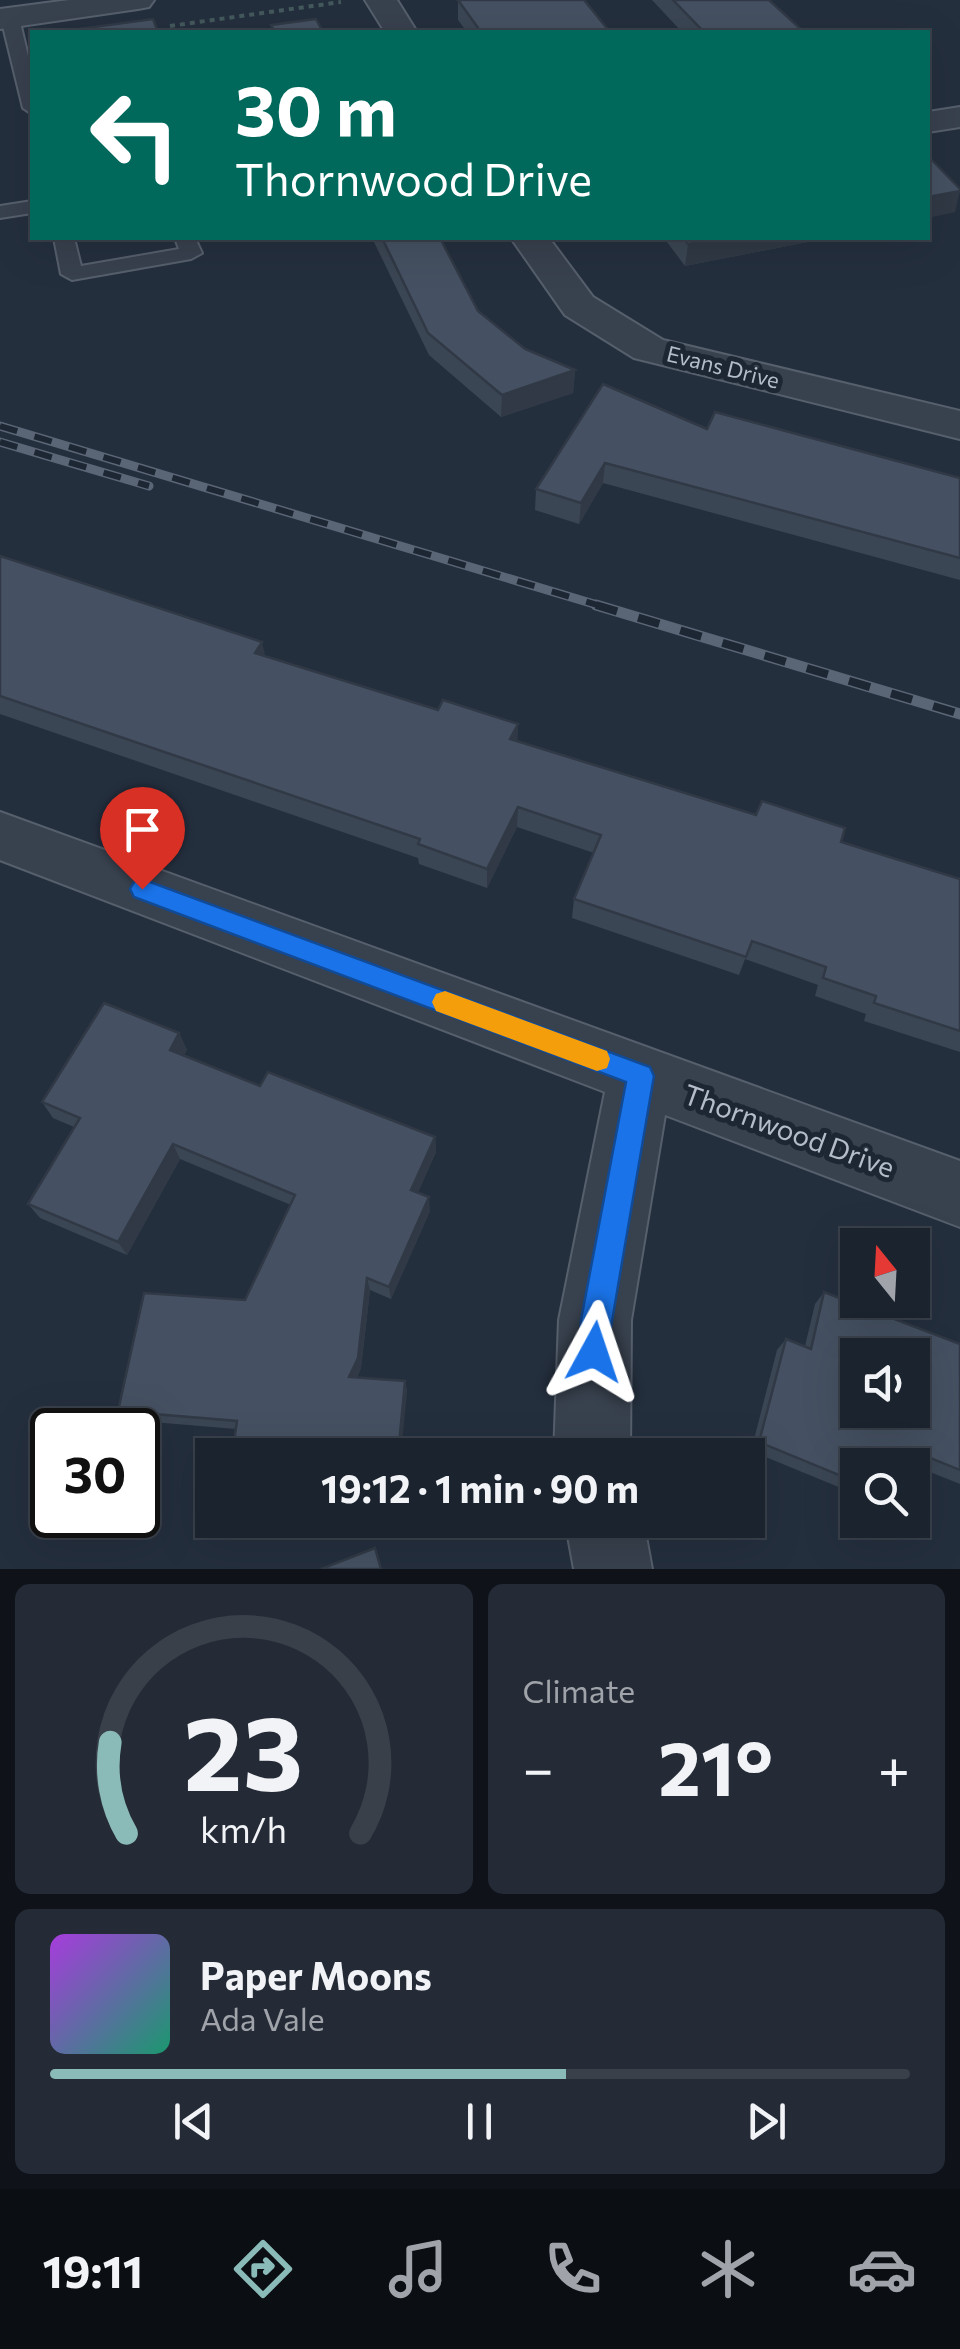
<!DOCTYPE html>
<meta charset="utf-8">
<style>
body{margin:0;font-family:Commissioner,sans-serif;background:#242b36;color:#f1f3f6;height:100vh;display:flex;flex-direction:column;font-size:38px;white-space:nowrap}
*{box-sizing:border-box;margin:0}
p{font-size:32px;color:#a0a4aa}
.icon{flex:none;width:55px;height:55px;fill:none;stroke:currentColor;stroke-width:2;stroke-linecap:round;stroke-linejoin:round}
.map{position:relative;height:1569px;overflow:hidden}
.drawer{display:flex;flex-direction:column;gap:15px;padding:15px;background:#0f1319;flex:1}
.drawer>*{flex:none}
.banner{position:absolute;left:30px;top:30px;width:900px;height:210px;border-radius:0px;box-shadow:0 10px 40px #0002,0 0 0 2px #39404a;background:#00695c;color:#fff;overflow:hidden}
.needle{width:65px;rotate:342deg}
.buttons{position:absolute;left:840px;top:1228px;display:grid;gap:20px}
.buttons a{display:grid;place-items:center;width:90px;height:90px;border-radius:0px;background:#1b232e;box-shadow:0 10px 40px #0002,0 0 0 2px #39404a;font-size:50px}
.speed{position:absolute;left:30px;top:1408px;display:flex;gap:20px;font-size:50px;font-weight:700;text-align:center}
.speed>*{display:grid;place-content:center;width:130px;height:130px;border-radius:50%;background:#1b232e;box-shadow:0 10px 40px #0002,0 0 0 2px #39404a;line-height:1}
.speed .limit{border:5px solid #111;border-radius:15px;background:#fff;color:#111}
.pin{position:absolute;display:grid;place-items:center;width:85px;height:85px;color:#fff;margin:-102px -42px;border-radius:50% 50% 50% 0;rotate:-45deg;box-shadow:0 0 10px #0007}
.pin .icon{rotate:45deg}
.me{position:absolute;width:110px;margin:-55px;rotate:5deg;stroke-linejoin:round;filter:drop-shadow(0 0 8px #0008)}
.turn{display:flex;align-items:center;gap:35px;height:210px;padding:0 40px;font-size:45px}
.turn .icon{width:130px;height:130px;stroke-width:2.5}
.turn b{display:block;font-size:70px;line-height:85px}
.big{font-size:75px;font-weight:700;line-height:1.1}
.drawer .widget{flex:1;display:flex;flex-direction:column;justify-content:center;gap:15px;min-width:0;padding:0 35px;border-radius:15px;background:#242b36}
.drawer .dial{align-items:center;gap:0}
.dial svg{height:260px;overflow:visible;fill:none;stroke:#39404a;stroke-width:7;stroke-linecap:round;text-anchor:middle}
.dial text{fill:#f1f3f6;stroke:none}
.song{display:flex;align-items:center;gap:30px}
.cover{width:120px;height:120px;border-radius:15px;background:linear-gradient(135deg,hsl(280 70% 55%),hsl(160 70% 35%))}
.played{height:10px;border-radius:5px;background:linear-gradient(90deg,#8bbbb9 60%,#39404a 60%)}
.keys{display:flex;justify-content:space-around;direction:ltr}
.heat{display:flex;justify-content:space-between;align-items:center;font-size:55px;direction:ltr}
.drawer .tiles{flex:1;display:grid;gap:15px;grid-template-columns:1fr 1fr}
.widget:last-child{grid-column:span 2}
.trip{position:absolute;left:195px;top:1438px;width:570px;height:100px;border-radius:0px;background:#1b232e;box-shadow:0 10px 40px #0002,0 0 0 2px #39404a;font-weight:700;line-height:100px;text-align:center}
.tab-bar{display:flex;height:160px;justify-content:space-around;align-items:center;background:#0b0e12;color:#a0a4aa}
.tab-bar .icon{width:70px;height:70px}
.tab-bar .current{color:#8bbbb9}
.tab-bar b{font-size:45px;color:#f1f3f6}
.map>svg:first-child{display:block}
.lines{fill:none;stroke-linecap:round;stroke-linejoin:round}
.service-casing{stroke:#565f6c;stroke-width:4}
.minor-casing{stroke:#565f6c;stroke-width:4}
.tertiary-casing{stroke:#565f6c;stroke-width:4}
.path{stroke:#44595c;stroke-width:4;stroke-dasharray:5 5;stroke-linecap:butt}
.service{fill:#38414e;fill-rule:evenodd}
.minor{fill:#38414e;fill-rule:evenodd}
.tertiary{fill:#38414e;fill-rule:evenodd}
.rail-far1-casing{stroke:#5a6575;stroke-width:9}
.rail-casing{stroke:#5a6575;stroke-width:11}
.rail-far1{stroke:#1d2633;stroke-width:6;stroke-dasharray:18;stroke-linecap:butt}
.rail{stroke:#1d2633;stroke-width:8;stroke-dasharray:22;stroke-linecap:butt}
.wall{fill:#3b4654}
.shaded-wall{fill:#303945}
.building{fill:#455162;stroke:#303945;stroke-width:2.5;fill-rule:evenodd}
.route{fill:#1a73e8;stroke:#114b97;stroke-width:2.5}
.slow{fill:#f59e0b}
.labels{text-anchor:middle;stroke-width:10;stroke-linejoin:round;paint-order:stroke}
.far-street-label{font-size:22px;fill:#b4bcc9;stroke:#1d2633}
.street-label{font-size:28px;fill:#b4bcc9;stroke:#1d2633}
</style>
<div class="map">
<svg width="960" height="1569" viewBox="0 0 960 1569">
<rect width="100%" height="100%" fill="#242f3e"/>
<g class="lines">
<!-- service casing -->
<g class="service-casing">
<g id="service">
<path d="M10,13L19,18L32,73V114L23,108L1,18Z"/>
<path d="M32,201V213L0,218V206Z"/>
<path d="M54,238H74L81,266L179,249L175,238H195L202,253L191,259L72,280L61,274Z"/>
</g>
</g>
<!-- minor casing -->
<g class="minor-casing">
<g id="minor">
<path d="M365,0H397L417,32H385Z"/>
<path d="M960,107V127L928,132V112Z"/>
<path d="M511,238H549L593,297L663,340L960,411V439L634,358L565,315Z"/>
<path d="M0,812L960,1161V1227L665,1115L631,1320L630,1455H554L559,1320L605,1092L0,860Z"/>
<path d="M565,1520H643L652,1569H574Z"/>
</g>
</g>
<!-- tertiary casing -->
<g class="tertiary-casing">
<path id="tertiary" d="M69,0H154L149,7L138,9L0,29V9Z"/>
</g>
<!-- path -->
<path class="path" d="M170,26L341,2"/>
<!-- service -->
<use href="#service" class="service"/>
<!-- minor -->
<use href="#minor" class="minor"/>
<!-- tertiary -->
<use href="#tertiary" class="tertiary"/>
<!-- rail-far1 casing -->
<g class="rail-far1-casing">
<g id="rail-far1">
<path d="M0,426L604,607"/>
<path d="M0,442L149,486"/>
</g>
</g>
<!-- rail casing -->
<g class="rail-casing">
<path id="rail" d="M596,605L960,714"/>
</g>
<!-- rail-far1 -->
<use href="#rail-far1" class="rail-far1"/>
<!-- rail -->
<use href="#rail" class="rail"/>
</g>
<!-- wall -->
<g class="wall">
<path d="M458,0L610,32H467L458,20Z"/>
<path d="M652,0H769L804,32H682Z"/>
<path d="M372,238H440L478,311L525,349L575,370L573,393L501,417L429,355Z"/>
<path d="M664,238H828L685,266Z"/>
<path d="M603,384L707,429L960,478V580L603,483L579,524L535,510L536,489Z"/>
<path d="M0,556L265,656L438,710L518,724L517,741L960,879V1052L864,1021L866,1014L815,996L818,985L745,959L739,975L572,918L574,899L594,853L517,827L487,888L419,864L418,858L0,714Z"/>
<path d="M179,1033L187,1050L184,1055L260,1086L435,1137L436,1152L418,1192L430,1211L391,1299L370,1290L361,1368L357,1378L405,1381L407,1391L236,1429L128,1420L118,1411L245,1300L291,1205L180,1159L127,1255L40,1218L28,1204L74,1127L53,1118L42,1102Z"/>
<path d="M824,1292L960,1344V1484L910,1464L858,1465V1495L751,1451L777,1350L786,1339L805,1346L815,1304Z"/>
</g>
<!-- shaded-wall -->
<g class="shaded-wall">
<path d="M960,191L955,212L928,218V197Z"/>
<path d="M719,238H828L685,266L688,244Z"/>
<path d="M575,370L573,393L501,417L502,395Z"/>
<path d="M605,463L603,483L579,524L581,503Z"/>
<path d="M262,642L267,663L255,653Z"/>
<path d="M518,724L517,745L510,739Z"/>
<path d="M518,807L517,827L487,888V869Z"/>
<path d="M179,1033L187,1050L177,1066L170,1050Z"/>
<path d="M435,1137L436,1152L413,1204L411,1190Z"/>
<path d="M173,1144L180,1159L127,1255L118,1242Z"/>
<path d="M429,1197L430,1211L391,1299L389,1287Z"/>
<path d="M367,1278L370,1290L361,1368L353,1387L349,1377Z"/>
<path d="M405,1381L407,1391L401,1455H398Z"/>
</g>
<!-- building -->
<g class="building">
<path d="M458,0H584L610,32H481Z"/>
<path d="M673,0H769L804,32H704Z"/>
<path d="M153,19L158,32H72L71,30Z"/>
<path d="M316,19L323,32H275L271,25Z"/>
<path d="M928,156L960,189V191L928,197Z"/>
<path d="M382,238H440L478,311L525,349L575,370L502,395L428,333Z"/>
<path d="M683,238H719L688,244Z"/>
<path d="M603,384L707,429L715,412L960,478V558L605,463L581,503L536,489Z"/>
<path d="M0,556L262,642L255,653L438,710L443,700L518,724L510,739L756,815L762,801L845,828L841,842L960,879V1031L874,1003L876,996L823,978L826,967L752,941L746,957L574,899L601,835L518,807L487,869L418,844L420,839L0,696Z"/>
<path d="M104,1003L179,1033L170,1050L260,1086L268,1072L435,1137L411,1190L429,1197L389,1287L367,1278L358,1358L349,1377L405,1381L398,1455H232L237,1421L118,1411L144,1293L245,1300L295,1195L173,1144L118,1242L28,1204L80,1118L42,1102Z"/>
<path d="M824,1292L960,1344V1470L913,1451L910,1465H858V1483L759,1442L786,1339L811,1349ZM858,1355H912V1410H858Z"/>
<path d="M375,1548L381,1569H321Z"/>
</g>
<!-- route -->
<path class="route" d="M142,879L650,1067L654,1076L605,1362L594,1367L583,1362L579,1352L581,1320L626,1082L134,897L130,889L134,882Z"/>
<!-- slow -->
<path class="slow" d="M445,991L607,1051L610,1059L607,1068L597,1071L436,1011L432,1002L436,994Z"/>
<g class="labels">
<!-- far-street labels -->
<g class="far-street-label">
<text transform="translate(723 367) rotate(14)" y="8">Evans Drive</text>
</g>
<!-- street labels -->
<g class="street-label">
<text transform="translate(789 1131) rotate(20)" y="10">Thornwood Drive</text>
</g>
</g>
</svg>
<div class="buttons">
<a><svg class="needle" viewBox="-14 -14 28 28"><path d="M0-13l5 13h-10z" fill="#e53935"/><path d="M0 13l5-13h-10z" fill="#a0a4aa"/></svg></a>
<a><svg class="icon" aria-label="sound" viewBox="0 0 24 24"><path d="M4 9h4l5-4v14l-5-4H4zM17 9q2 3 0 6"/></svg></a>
<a><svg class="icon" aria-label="search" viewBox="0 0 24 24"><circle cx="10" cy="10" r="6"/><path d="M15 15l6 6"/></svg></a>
</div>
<div class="speed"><div class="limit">30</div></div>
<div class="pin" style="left:142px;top:889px;background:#d93025"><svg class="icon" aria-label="arrive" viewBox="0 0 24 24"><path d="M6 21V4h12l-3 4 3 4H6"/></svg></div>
<svg class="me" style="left:594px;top:1352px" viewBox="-20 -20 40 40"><path d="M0-17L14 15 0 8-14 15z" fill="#1a73e8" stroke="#fff" stroke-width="4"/></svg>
<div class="trip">19:12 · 1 min · 90 m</div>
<div class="banner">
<div class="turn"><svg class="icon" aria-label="left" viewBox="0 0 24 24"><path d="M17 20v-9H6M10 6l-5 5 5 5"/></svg><div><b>30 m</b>Thornwood Drive</div></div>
</div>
</div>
<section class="drawer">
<div class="tiles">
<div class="widget dial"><svg viewBox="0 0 100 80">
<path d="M14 69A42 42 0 1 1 86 69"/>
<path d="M14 69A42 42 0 0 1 9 41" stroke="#8bbbb9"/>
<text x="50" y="56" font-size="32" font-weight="700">23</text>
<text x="50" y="72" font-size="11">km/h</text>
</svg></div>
<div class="widget"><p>Climate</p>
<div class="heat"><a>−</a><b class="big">21°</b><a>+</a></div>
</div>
<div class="widget">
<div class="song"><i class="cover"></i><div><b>Paper Moons</b><p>Ada Vale</p></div></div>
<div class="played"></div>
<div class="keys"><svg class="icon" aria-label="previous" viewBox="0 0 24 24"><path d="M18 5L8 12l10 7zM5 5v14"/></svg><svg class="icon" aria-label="pause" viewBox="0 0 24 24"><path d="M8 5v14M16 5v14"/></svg><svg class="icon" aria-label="next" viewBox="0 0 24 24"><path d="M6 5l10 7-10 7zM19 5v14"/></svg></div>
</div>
</div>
</section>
<nav class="tab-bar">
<b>19:11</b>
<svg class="icon current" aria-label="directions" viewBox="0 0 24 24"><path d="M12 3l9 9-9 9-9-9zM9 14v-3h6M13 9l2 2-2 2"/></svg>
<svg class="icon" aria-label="music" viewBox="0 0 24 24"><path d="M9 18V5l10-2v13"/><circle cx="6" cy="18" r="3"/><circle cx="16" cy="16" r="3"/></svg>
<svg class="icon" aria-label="phone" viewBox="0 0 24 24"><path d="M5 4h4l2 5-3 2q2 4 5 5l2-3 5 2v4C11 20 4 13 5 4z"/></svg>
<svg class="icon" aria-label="climate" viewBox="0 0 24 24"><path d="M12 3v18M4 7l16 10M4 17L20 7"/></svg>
<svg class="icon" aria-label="car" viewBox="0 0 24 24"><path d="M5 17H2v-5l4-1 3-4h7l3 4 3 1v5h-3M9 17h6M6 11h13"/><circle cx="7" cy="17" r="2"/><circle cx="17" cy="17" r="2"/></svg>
</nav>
